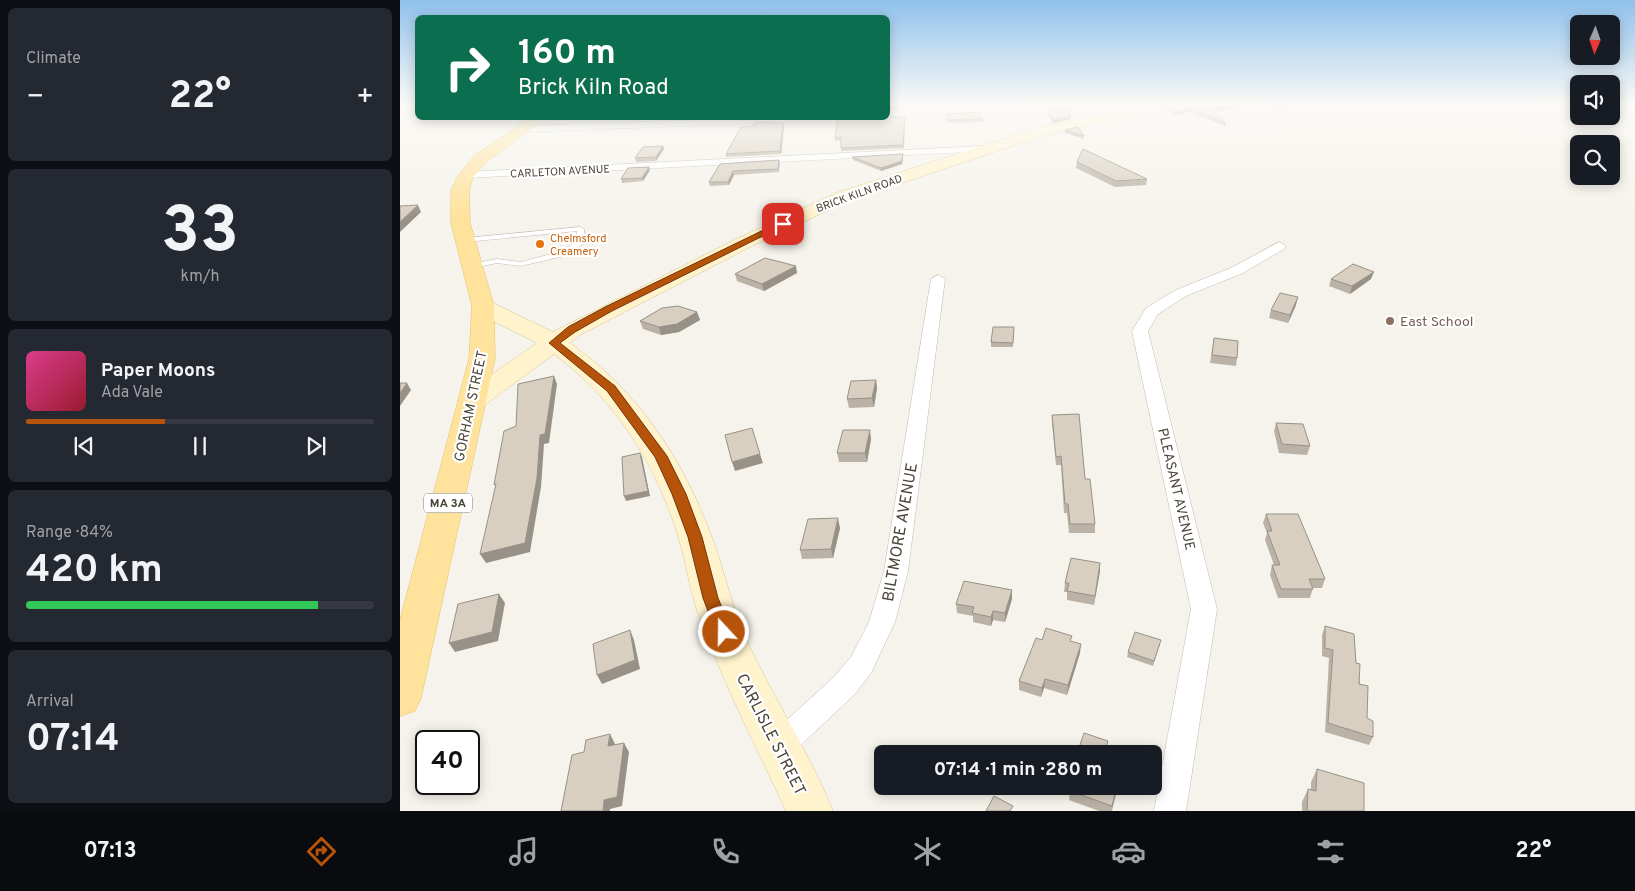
<!DOCTYPE html>
<meta charset="utf-8">
<style>
body{margin:0;font-family:Overpass,sans-serif;background:#242831;color:#f1f3f6;height:100vh;display:flex;flex-direction:column;font-size:19px;white-space:nowrap}
*{box-sizing:border-box;margin:0}
p{font-size:16px;color:#9ea1a6}
.icon{flex:none;width:28px;height:28px;fill:none;stroke:currentColor;stroke-width:2;stroke-linecap:round;stroke-linejoin:round}
.map{position:relative;flex:1;overflow:hidden}
.panel{display:flex;flex-direction:column;gap:8px;padding:8px;background:#0d0f14;width:400px}
.panel>*{flex:none}
.banner{position:absolute;left:15px;top:15px;width:475px;height:105px;border-radius:8px;box-shadow:0 2px 12px #0003;background:#0b6e4f;color:#fff;overflow:hidden}
.needle{width:32px;rotate:182deg}
.fabs{position:absolute;left:1170px;top:15px;display:grid;gap:10px}
.fabs a{display:grid;place-items:center;width:50px;height:50px;border-radius:8px;background:#171b24;box-shadow:0 2px 12px #0003;font-size:25px}
.speed{position:absolute;left:15px;top:730px;display:flex;gap:10px;font-size:25px;font-weight:700;text-align:center}
.speed>*{display:grid;place-content:center;width:65px;height:65px;border-radius:50%;background:#171b24;box-shadow:0 2px 12px #0003;line-height:1}
.speed .limit{border:2px solid #111;border-radius:8px;background:#fff;color:#111}
.pin{position:absolute;display:grid;place-items:center;width:42px;height:42px;color:#fff;margin:-21px;border-radius:10px;box-shadow:0 2px 8px #0006}
.me{position:absolute;width:55px;margin:-28px;rotate:339deg;stroke-linejoin:round;filter:drop-shadow(0 0 4px #0008)}
.turn{display:flex;align-items:center;gap:18px;height:105px;padding:0 20px;font-size:22px}
.turn .icon{width:65px;height:65px;stroke-width:2.5}
.turn b{display:block;font-size:35px;line-height:42px}
.big{font-size:38px;font-weight:700;line-height:1.1}
.panel .card{flex:1;display:flex;flex-direction:column;justify-content:center;gap:8px;min-width:0;padding:0 18px;border-radius:8px;background:#242831}
.panel .dial{align-items:center;gap:0}
.dial b{font-size:65px;line-height:1}
.song{display:flex;align-items:center;gap:15px}
.cover{width:60px;height:60px;border-radius:8px;background:linear-gradient(135deg,hsl(330 70% 55%),hsl(350 70% 35%))}
.played{height:5px;border-radius:2px;background:linear-gradient(90deg,#b45309 40%,#363941 40%)}
.keys{display:flex;justify-content:space-around;direction:ltr}
.heat{display:flex;justify-content:space-between;align-items:center;font-size:28px;direction:ltr}
.charge{height:8px;border-radius:4px;background:linear-gradient(90deg,#34c759 84%,#363941 0)}
.trip{position:absolute;left:474px;top:745px;width:288px;height:50px;border-radius:8px;background:#171b24;box-shadow:0 2px 12px #0003;font-weight:700;line-height:50px;text-align:center}
.dock{display:flex;height:80px;justify-content:space-around;align-items:center;background:#090b0e;color:#9ea1a6}
.dock .icon{width:35px;height:35px}
.dock .active{color:#b45309}
.dock b{font-size:22px;color:#f1f3f6}
main{display:flex;flex:1;min-height:0}
.map>svg:first-child{display:block}
.lines{fill:none;stroke-linecap:round;stroke-linejoin:round}
.lane-casing{stroke:#c2bbae;stroke-width:1}
.street-casing{stroke:#c2bbae;stroke-width:1}
.secondary-casing{stroke:#d6c79b;stroke-width:1}
.primary-casing{stroke:#e6c16a;stroke-width:1}
.lane{fill:#fff;fill-rule:evenodd}
.street{fill:#fff;fill-rule:evenodd}
.secondary{fill:#fff3cd;fill-rule:evenodd}
.primary{fill:#ffe39c;fill-rule:evenodd}
.wall{fill:#bab2a6}
.shaded-wall{fill:#979187}
.building{fill:#d8cfc1;stroke:#979187}
.route{fill:#b45309;stroke:#753606}
.food-dot{fill:#e8710a;stroke:#fff;stroke-width:2}
.education-dot{fill:#8d6e63;stroke:#fff;stroke-width:2}
.labels{text-anchor:middle;stroke-width:4.5;stroke-linejoin:round;paint-order:stroke}
.far-street-label{font-size:11px;fill:#4b4439;stroke:#fff}
.far-food-label{font-size:11px;fill:#c56008;stroke:#fff;text-anchor:start}
.shield{fill:#fff;stroke:#817c74;stroke-width:1}
.shield-label{font-size:12px;font-weight:bold;fill:#4b4439}
.education-label{font-size:14px;fill:#785e54;stroke:#fff;text-anchor:start}
.street-label{font-size:14px;fill:#4b4439;stroke:#fff}
.near-street-label{font-size:16px;fill:#4b4439;stroke:#fff}
</style>
<main>
<section class="panel">
<div class="card"><p>Climate</p>
<div class="heat"><a>−</a><b class="big">22°</b><a>+</a></div>
</div>
<div class="card dial"><b>33</b><p>km/h</p></div>
<div class="card">
<div class="song"><i class="cover"></i><div><b>Paper Moons</b><p>Ada Vale</p></div></div>
<div class="played"></div>
<div class="keys"><svg class="icon" aria-label="previous" viewBox="0 0 24 24"><path d="M18 5L8 12l10 7zM5 5v14"/></svg><svg class="icon" aria-label="pause" viewBox="0 0 24 24"><path d="M8 5v14M16 5v14"/></svg><svg class="icon" aria-label="next" viewBox="0 0 24 24"><path d="M6 5l10 7-10 7zM19 5v14"/></svg></div>
</div>
<div class="card"><p>Range · 84%</p><b class="big">420 km</b><div class="charge"></div></div>
<div class="card"><p>Arrival</p><b class="big">07:14</b></div>
</section>
<div class="map">
<svg width="1235" height="811" viewBox="0 0 1235 811">
<rect width="100%" height="100%" fill="#f6f3ec"/>
<g class="lines">
<!-- lane casing -->
<g class="lane-casing">
<path id="lane" d="M180,227L184,229L185,242L168,255L121,266L97,263L73,268L69,266L70,264L97,259L121,262L162,251L177,241V231L66,242L62,240L66,238Z"/>
</g>
<!-- street casing -->
<g class="street-casing">
<g id="street">
<path d="M666,104H733L728,107L488,117V111Z"/>
<path d="M355,118H425L420,121L122,132L117,129L122,126Z"/>
<path d="M584,146L589,149L588,151L66,178L60,175L66,172Z"/>
<path d="M879,242L886,246L884,249L843,273L786,296L758,314L748,331L817,609L786,811H754L791,609L732,331L746,308L776,290L833,267Z"/>
<path d="M538,275L545,279L508,571L495,622L471,673L454,695L388,757L378,761L368,757L363,747L368,737L434,677L451,657L469,622L484,571L531,279Z"/>
</g>
</g>
<!-- secondary casing -->
<g class="secondary-casing">
<path id="secondary" d="M749,104H774L767,108L646,135L448,201L350,247L180,335L170,343C237,390 283,459 311,535C324,569 331,605 346,639C373,697 409,752 433,811H386C356,746 322,681 298,613C289,588 286,561 278,536C256,464 215,399 154,354L82,407L72,409L62,407L58,401L62,395L137,343L75,312L72,307L75,302L83,300L91,302L153,332L336,239L436,193L637,128Z"/>
</g>
<!-- primary casing -->
<g class="primary-casing">
<path id="primary" d="M130,118H146L86,162L73,177L69,191L70,223L94,306L95,359L21,698L15,711L0,716V620L69,359L72,306L51,223V191L57,177L74,156Z"/>
</g>
<!-- lane -->
<use href="#lane" class="lane"/>
<!-- street -->
<use href="#street" class="street"/>
<!-- secondary -->
<use href="#secondary" class="secondary"/>
<!-- primary -->
<use href="#primary" class="primary"/>
</g>
<!-- wall -->
<g class="wall">
<path d="M543,104H573V106L544,107Z"/>
<path d="M867,104H893V107H868Z"/>
<path d="M845,105L815,112L826,123V126L789,112L776,115L765,110V108Z"/>
<path d="M647,110L671,119L653,123L647,113Z"/>
<path d="M546,114L583,119V122L548,123Z"/>
<path d="M505,118L504,148L441,151V140L435,141V138Z"/>
<path d="M354,126H384L381,154L326,157V154Z"/>
<path d="M665,130L684,136V139L665,133Z"/>
<path d="M264,149L256,161L236,162L235,158Z"/>
<path d="M452,157H503L502,164L481,171L453,160Z"/>
<path d="M379,160L380,164L379,172L334,175L329,185L310,186L309,182L320,164Z"/>
<path d="M677,162L747,179L746,185L715,187L676,168Z"/>
<path d="M250,170L243,181L222,183L221,179Z"/>
<path d="M397,273L364,291L337,281L335,274Z"/>
<path d="M931,279H971L950,294L929,286Z"/>
<path d="M896,305L888,323L869,318L871,310Z"/>
<path d="M297,312L300,320L279,332L261,335L243,329L240,321Z"/>
<path d="M614,327L613,347H591V342Z"/>
<path d="M814,338L837,358L836,366L810,363Z"/>
<path d="M476,380L477,388L474,407L449,408L447,399Z"/>
<path d="M652,415L685,479L695,524V533H669L667,513H664L661,465H656L652,423Z"/>
<path d="M876,423L910,446L907,455L879,453L874,431Z"/>
<path d="M471,439L467,462H439L437,453Z"/>
<path d="M866,514L925,579L922,588H913L910,598H878L870,575L872,565H874L865,540L867,533L863,523Z"/>
<path d="M440,528L433,558L402,559L400,550Z"/>
<path d="M700,563L694,605L667,600V592H664L665,583Z"/>
<path d="M612,590V599L605,622L593,620L591,626L573,622V616L557,613L556,604Z"/>
<path d="M925,626L956,663L967,718L973,737L969,745L925,732L929,658L922,656V635Z"/>
<path d="M642,640L672,641L680,653L667,695L644,688L641,697L619,690V681Z"/>
<path d="M760,644L753,666L727,657L728,652Z"/>
<path d="M917,769L964,811H902V802L908,789H911V782Z"/>
<path d="M671,786H718L712,811H699L669,800L670,791Z"/>
</g>
<!-- shaded-wall -->
<g class="shaded-wall">
<path d="M839,104H846L845,105L812,112V109Z"/>
<path d="M497,106V109L488,110V107Z"/>
<path d="M789,109V112L776,115V112Z"/>
<path d="M671,116V119L653,123V120Z"/>
<path d="M383,123L384,126L381,154L380,151Z"/>
<path d="M263,146L264,149L256,161V157Z"/>
<path d="M503,154L502,164L481,171V168Z"/>
<path d="M249,167L250,170L243,181L242,178Z"/>
<path d="M333,171L334,175L329,185L328,182Z"/>
<path d="M18,205L21,212L0,232V222Z"/>
<path d="M396,266L397,273L364,291L362,284Z"/>
<path d="M974,272L971,279L950,294L952,286Z"/>
<path d="M898,297L896,305L888,323L890,315Z"/>
<path d="M297,312L300,320L279,332L261,335L259,327Z"/>
<path d="M154,376L157,384L149,443L144,444L141,487L130,552L86,563L80,554L140,435Z"/>
<path d="M476,380L477,388L474,407L472,398Z"/>
<path d="M7,383L11,390L0,406V393Z"/>
<path d="M470,430L471,439L467,462L465,453Z"/>
<path d="M240,453L242,457L250,496L226,501L224,496Z"/>
<path d="M360,454L363,463L335,471L332,462Z"/>
<path d="M438,518L440,528L433,558L431,549Z"/>
<path d="M700,563V572L694,605L695,596Z"/>
<path d="M612,590V599L605,622V613Z"/>
<path d="M99,594L105,603L98,641L55,652L49,643Z"/>
<path d="M593,611V620L591,626V617Z"/>
<path d="M230,630L234,640L240,669L202,684L197,675Z"/>
<path d="M681,644L680,653L667,695L668,685Z"/>
<path d="M645,679L644,688L641,697L642,688Z"/>
<path d="M210,734L215,744L214,756L208,746Z"/>
<path d="M224,743L229,752L222,806L210,809V811H203L204,800Z"/>
<path d="M717,786H718L711,811L712,806Z"/>
</g>
<!-- building -->
<g class="building">
<path d="M488,104H496L497,106L488,107Z"/>
<path d="M773,104H839L812,109L826,123L789,109L776,112L765,108Z"/>
<path d="M667,109L671,116L653,120L647,110Z"/>
<path d="M578,112L583,119L548,120L546,114Z"/>
<path d="M488,116L505,118L503,145L441,148V137L435,138L438,118H488Z"/>
<path d="M355,122L383,123L380,151L326,154L341,127L354,126Z"/>
<path d="M678,127L684,136L665,130Z"/>
<path d="M263,146L256,157L235,158L243,147Z"/>
<path d="M683,149L747,179L716,181L677,162Z"/>
<path d="M503,154L502,161L481,168L452,157Z"/>
<path d="M379,160L378,169L333,171L328,182H309L320,164Z"/>
<path d="M249,167L242,178L221,179L228,168Z"/>
<path d="M18,205L0,222V206Z"/>
<path d="M365,258L396,266L362,284L335,274Z"/>
<path d="M953,264L974,272L952,286L931,279Z"/>
<path d="M880,293L898,297L890,315L871,310Z"/>
<path d="M278,306L297,312L277,324L259,327L240,321L262,308Z"/>
<path d="M593,327H614L613,343L591,342Z"/>
<path d="M814,338L838,341L837,358L812,355Z"/>
<path d="M154,376L145,434L140,435L137,478L125,543L80,554L96,484L94,485L104,431L116,426L118,384Z"/>
<path d="M476,380L472,398L447,399L451,381Z"/>
<path d="M0,383H7L0,393Z"/>
<path d="M679,414L685,479H690L695,524H670L668,504H665L661,456L656,457L652,415Z"/>
<path d="M876,423L903,424L910,446L882,444Z"/>
<path d="M352,428L360,454L332,462L325,435Z"/>
<path d="M443,430H470L465,453H437Z"/>
<path d="M240,453L248,491L224,496L222,457Z"/>
<path d="M866,514H898L925,579H909L913,589H881L872,565H880L867,531H872Z"/>
<path d="M438,518L431,549L400,550L408,519Z"/>
<path d="M671,558L700,563L695,596L667,591L669,583H665Z"/>
<path d="M564,581L612,590L605,613L593,611L591,617L572,613L574,607L556,604Z"/>
<path d="M99,594L92,632L49,643L58,604Z"/>
<path d="M925,626L954,634L956,663L960,664L959,684L968,686L967,718L973,721V737L928,723L933,650L925,648Z"/>
<path d="M646,628L672,636L670,641L681,644L668,685L645,679L642,688L619,681L636,638L642,640Z"/>
<path d="M230,630L235,660L197,675L193,644Z"/>
<path d="M735,632L761,640L754,661L728,652Z"/>
<path d="M684,733L708,741L704,754H677Z"/>
<path d="M210,734L208,746L224,743L217,797L204,800L203,811H161L172,755L184,752L186,740Z"/>
<path d="M917,769L964,783V811H907L908,789L916,791Z"/>
<path d="M671,786H717L712,806L670,791Z"/>
<path d="M594,796L613,806L610,811H586Z"/>
</g>
<!-- sky -->
<linearGradient id="sky" x2="0" y2="1"><stop stop-color="#8fc1ec"/><stop offset="0.48" stop-color="#fbfaf6"/><stop offset="1" stop-color="#fbfaf6" stop-opacity="0"/></linearGradient>
<rect width="1235" height="217" fill="url(#sky)"/>
<!-- route -->
<path class="route" d="M380,222L387,224L212,311L175,332L160,343L215,386L267,456L286,494L302,537L318,598L332,632L330,636L324,638L318,636L316,632L303,598L288,537L272,494L255,457L207,391L149,343L168,327L205,307Z"/>
<!-- markers -->
<circle class="food-dot" cx="140" cy="244" r="5"/>
<circle class="education-dot" cx="990" cy="321" r="5"/>
<g class="labels">
<!-- far-street labels -->
<g class="far-street-label">
<text transform="translate(160 171) rotate(-3)" y="4">CARLETON AVENUE</text>
<text transform="translate(459 193) rotate(-20)" y="4">BRICK KILN ROAD</text>
</g>
<!-- far-food labels -->
<g class="far-food-label">
<text x="150" y="242">Chelmsford<tspan x="150" dy="13">Creamery</tspan></text>
</g>
<!-- shield labels -->
<rect class="shield" x="24" y="493.5" width="48" height="19" rx="4"/>
<g class="shield-label">
<text x="48" y="507">MA 3A</text>
</g>
<!-- education labels -->
<g class="education-label">
<text x="1000" y="326">East School</text>
</g>
<!-- street labels -->
<g class="street-label">
<text transform="translate(70 406) rotate(-78)" y="5">GORHAM STREET</text>
<text transform="translate(777 489) rotate(77)" y="5">PLEASANT AVENUE</text>
</g>
<!-- near-street labels -->
<g class="near-street-label">
<text transform="translate(499 532) rotate(-80)" y="6">BILTMORE AVENUE</text>
<text transform="translate(372 734) rotate(63)" y="6">CARLISLE STREET</text>
</g>
</g>
</svg>
<div class="fabs">
<a><svg class="needle" viewBox="-14 -14 28 28"><path d="M0-13l5 13h-10z" fill="#e53935"/><path d="M0 13l5-13h-10z" fill="#9ea1a6"/></svg></a>
<a><svg class="icon" aria-label="sound" viewBox="0 0 24 24"><path d="M4 9h4l5-4v14l-5-4H4zM17 9q2 3 0 6"/></svg></a>
<a><svg class="icon" aria-label="search" viewBox="0 0 24 24"><circle cx="10" cy="10" r="6"/><path d="M15 15l6 6"/></svg></a>
</div>
<div class="speed"><div class="limit">40</div></div>
<div class="pin" style="left:383px;top:224px;background:#d93025"><svg class="icon" aria-label="arrive" viewBox="0 0 24 24"><path d="M6 21V4h12l-3 4 3 4H6"/></svg></div>
<svg class="me" style="left:324px;top:632px" viewBox="-20 -20 40 40"><circle r="17" fill="#b45309" stroke="#fff" stroke-width="3"/><path d="M0-11L8 9 0 5-8 9z" fill="#fff"/></svg>
<div class="trip">07:14 · 1 min · 280 m</div>
<div class="banner">
<div class="turn"><svg class="icon" aria-label="right" viewBox="0 0 24 24"><path d="M7 20v-9h11M14 6l5 5-5 5"/></svg><div><b>160 m</b>Brick Kiln Road</div></div>
</div>
</div>
</main>
<nav class="dock">
<b>07:13</b>
<svg class="icon active" aria-label="directions" viewBox="0 0 24 24"><path d="M12 3l9 9-9 9-9-9zM9 14v-3h6M13 9l2 2-2 2"/></svg>
<svg class="icon" aria-label="music" viewBox="0 0 24 24"><path d="M9 18V5l10-2v13"/><circle cx="6" cy="18" r="3"/><circle cx="16" cy="16" r="3"/></svg>
<svg class="icon" aria-label="phone" viewBox="0 0 24 24"><path d="M5 4h4l2 5-3 2q2 4 5 5l2-3 5 2v4C11 20 4 13 5 4z"/></svg>
<svg class="icon" aria-label="climate" viewBox="0 0 24 24"><path d="M12 3v18M4 7l16 10M4 17L20 7"/></svg>
<svg class="icon" aria-label="car" viewBox="0 0 24 24"><path d="M5 17H2v-5l4-1 3-4h7l3 4 3 1v5h-3M9 17h6M6 11h13"/><circle cx="7" cy="17" r="2"/><circle cx="17" cy="17" r="2"/></svg>
<svg class="icon" aria-label="filters" viewBox="0 0 24 24"><path d="M4 7h16M4 17h16"/><circle cx="9" cy="7" r="2"/><circle cx="15" cy="17" r="2"/></svg>
<b>22°</b>
</nav>
